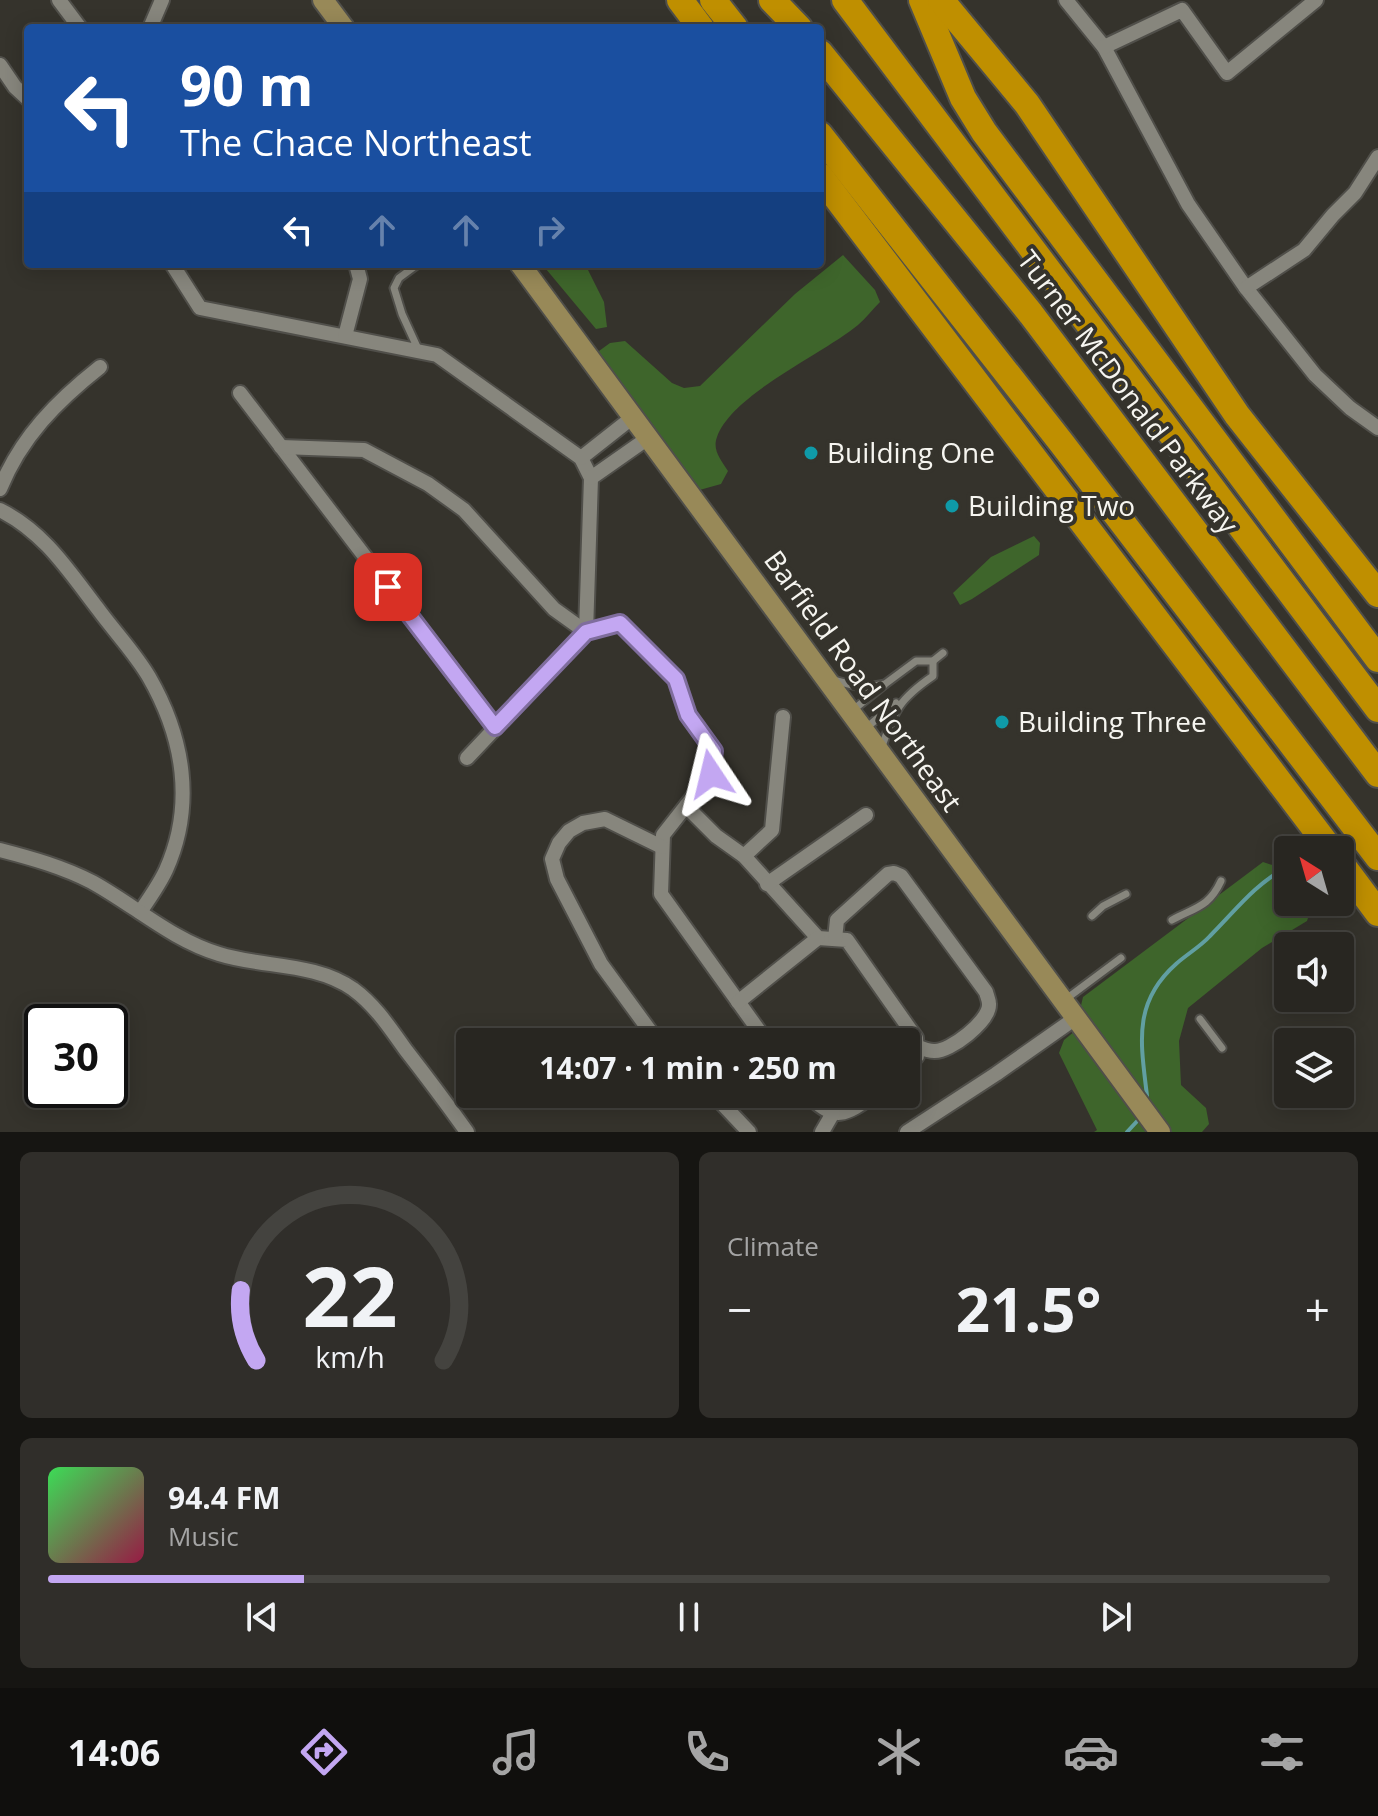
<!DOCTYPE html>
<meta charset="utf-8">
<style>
body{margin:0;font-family:"Open Sans",sans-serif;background:#302e2a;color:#f1f3f6;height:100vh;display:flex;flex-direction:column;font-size:30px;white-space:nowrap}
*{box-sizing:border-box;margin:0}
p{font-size:26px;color:#a5a5a5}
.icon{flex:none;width:44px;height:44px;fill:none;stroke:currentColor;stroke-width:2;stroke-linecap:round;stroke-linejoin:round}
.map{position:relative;height:1132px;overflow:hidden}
.panel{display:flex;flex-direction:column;gap:20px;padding:20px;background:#161512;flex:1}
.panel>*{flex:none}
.banner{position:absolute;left:24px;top:24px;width:800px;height:244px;border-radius:8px;box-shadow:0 4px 20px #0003,0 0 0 2px #44433f;background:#1a4fa0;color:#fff;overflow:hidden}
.needle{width:52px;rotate:323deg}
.buttons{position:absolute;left:1274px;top:836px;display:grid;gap:16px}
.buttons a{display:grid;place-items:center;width:80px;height:80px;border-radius:8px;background:#282621;box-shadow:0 4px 20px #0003,0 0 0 2px #44433f;font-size:40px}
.speed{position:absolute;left:24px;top:1004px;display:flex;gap:16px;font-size:40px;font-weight:700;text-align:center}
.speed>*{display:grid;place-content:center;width:104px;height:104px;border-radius:50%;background:#282621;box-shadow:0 4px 20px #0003,0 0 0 2px #44433f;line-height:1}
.speed .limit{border:4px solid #111;border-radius:12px;background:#fff;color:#111}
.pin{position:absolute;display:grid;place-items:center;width:68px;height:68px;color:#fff;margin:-34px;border-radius:16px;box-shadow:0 4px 12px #0006}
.me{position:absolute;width:88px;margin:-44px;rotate:350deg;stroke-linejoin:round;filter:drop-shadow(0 0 6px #0008)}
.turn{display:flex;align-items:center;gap:28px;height:168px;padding:0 24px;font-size:36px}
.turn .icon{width:104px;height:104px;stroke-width:2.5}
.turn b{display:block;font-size:56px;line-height:68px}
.lanes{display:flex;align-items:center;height:76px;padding:0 24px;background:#0003;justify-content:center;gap:40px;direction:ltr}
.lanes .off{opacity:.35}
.big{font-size:60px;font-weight:700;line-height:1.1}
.panel .widget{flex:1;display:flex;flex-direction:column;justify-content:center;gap:12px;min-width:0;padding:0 28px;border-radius:12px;background:#302e2a}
.panel .dial{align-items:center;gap:0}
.dial svg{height:208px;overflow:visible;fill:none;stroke:#44433f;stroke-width:7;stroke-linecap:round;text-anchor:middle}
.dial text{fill:#f1f3f6;stroke:none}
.song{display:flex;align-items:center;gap:24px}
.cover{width:96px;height:96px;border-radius:12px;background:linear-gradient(135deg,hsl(130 70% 55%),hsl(340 70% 35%))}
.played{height:8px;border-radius:4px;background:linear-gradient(90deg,#c3a7f2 20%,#44433f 20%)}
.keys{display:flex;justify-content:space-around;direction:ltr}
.heat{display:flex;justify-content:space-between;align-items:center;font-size:44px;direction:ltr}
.panel .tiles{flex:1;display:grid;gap:20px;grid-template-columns:1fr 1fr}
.widget:last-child{grid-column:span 2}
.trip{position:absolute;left:456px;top:1028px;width:464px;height:80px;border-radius:8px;background:#282621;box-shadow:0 4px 20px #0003,0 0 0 2px #44433f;font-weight:700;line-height:80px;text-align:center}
.tabs{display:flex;height:128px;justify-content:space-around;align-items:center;background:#100f0d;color:#a5a5a5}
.tabs .icon{width:56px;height:56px}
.tabs .current{color:#c3a7f2}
.tabs b{font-size:36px;color:#f1f3f6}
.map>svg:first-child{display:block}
.green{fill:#3e652b}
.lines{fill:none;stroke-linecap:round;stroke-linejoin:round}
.stream{stroke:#619fa2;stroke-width:4}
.lane-casing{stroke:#504f4a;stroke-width:11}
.street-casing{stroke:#504f4a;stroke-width:18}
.secondary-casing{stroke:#504f4a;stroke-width:24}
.highway-casing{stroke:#504f4a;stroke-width:30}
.lane{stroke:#87867d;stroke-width:7}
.street{stroke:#87867d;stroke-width:14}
.secondary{stroke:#988958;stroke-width:20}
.highway{stroke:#bf8f00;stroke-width:26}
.route-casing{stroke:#7f6d9d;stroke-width:20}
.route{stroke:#c3a7f2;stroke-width:14}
.culture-dot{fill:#0f9aa8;stroke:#35332c;stroke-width:3}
.labels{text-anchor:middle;stroke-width:8;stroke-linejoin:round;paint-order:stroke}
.street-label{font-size:28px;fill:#f6f5f0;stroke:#35332c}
.poi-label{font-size:28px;fill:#f6f5f0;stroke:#35332c;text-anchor:start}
</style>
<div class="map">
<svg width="1378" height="1132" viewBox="0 0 1378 1132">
<rect width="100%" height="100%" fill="#35332c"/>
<!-- green -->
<g class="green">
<path d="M843,255L875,290L880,302C873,309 866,318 858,325C823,354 732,394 717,437C712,450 721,460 728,471L721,484L696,491L602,364L599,351L610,343L625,341L672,383L684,388L700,386L795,294Z"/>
<path d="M545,264H585L604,302L607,327L596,329L546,269Z"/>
<path d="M1034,536L1040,543L1039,555L972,599L960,605L953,593L991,557Z"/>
<path d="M1263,862L1288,870V902H1313L1307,921L1262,948L1188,1008L1179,1041L1181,1085L1206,1108L1209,1124L1202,1132H1094L1097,1130L1059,1053L1064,1040L1075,1031L1083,997Z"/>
</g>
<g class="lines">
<!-- stream -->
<g class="stream">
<path d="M1147,1096C1141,1044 1132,1003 1176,964C1187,954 1200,947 1210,936C1237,909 1253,886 1288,866"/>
<path d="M1127,1132L1140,1118"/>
</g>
<!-- lane casing -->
<g class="lane-casing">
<g id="lane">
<path d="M418,264L399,278L394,288L402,314L418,349"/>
<path d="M833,680L864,688L885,684L916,661H933L943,653"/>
<path d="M853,710L884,685"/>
<path d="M866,728L896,703"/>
<path d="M881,749C895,710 898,700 933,676V661"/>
<path d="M1092,916L1103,906L1126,894"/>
<path d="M1172,920C1196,907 1209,907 1221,881"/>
<path d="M1282,961L1288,968"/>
<path d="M1066,999L1121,958"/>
<path d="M1200,1019L1222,1048"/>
</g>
</g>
<!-- street casing -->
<g class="street-casing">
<g id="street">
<path d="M59,0L80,28"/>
<path d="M1066,0L1104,47L1188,204L1246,288L1315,375L1350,408L1378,428"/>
<path d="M150,28L162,0"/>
<path d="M1104,47L1182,10L1227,73L1316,0"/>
<path d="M0,65L15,87L28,99"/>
<path d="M172,264L200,308L437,355L581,458L591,478L586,632L467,758"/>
<path d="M1246,288L1304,250L1333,215L1355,193L1378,157"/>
<path d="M345,336L360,279L356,264"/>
<path d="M240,393L495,727"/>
<path d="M281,447L364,450L428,484L464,510L554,609L586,632L620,623L676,679L688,715L714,751L711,774L663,835L661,894L767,1042"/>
<path d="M581,458L633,417"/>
<path d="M591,478L648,438"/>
<path d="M0,489C21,437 57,401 100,367"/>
<path d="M0,510C44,532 68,570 98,609C114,631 135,653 149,677C184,738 195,805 166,870C159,885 149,899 140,912"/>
<path d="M686,806L716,836L744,856L818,938L847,940L916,1038L917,1056L906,1068"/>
<path d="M0,850C31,858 63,867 92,882C134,905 172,940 219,954C263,968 314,962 353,989C375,1005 390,1028 405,1049C426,1076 447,1104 467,1132"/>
<path d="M744,856L772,830L783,717"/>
<path d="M767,884L866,815"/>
<path d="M835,939L837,920L888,874L894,873L901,876L986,992C987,996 989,1000 989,1004C990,1021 950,1052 934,1051C929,1051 921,1048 916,1046"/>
<path d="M738,1002L818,938"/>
<path d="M658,1042L601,964L557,879L552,859L559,843L569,831L583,823L605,819L662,847"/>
<path d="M713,1094L749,1132"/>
<path d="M808,1094C834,1124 847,1114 875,1094"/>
<path d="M822,1132L833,1113"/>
<path d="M907,1132L996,1074L1077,1017"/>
</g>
</g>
<!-- secondary casing -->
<g class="secondary-casing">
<g id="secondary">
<path d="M323,0L344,28"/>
<path d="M520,264L1160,1132"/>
</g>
</g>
<!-- highway casing -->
<g class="highway-casing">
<g id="highway">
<path d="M680,0L701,28"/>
<path d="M713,0L735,28"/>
<path d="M772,0L799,28"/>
<path d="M845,0L1378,709"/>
<path d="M922,0L963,98L984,132L1378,659"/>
<path d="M941,0L1027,104L1237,415L1378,594"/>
<path d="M820,53L1031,314L1378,774"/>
<path d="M820,135L1060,441L1378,857"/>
<path d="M820,176L1331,850"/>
<path d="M1340,862L1378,913"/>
</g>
</g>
<!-- lane -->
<use href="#lane" class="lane"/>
<!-- street -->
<use href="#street" class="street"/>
<!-- secondary -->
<use href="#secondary" class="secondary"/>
<!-- highway -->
<use href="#highway" class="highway"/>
</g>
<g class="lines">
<!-- route casing -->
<g class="route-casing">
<path id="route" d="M388,587L495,727L586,632L620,623L676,679L688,715L714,751L711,774"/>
</g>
<!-- route -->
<use href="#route" class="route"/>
</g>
<!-- markers -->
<g class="culture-dot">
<circle cx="811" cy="453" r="8"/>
<circle cx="952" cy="506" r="8"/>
<circle cx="1002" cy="722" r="8"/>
</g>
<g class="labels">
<!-- street labels -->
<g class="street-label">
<text transform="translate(1128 392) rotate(53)" y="10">Turner McDonald Parkway</text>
<text transform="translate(863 681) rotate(54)" y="10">Barfield Road Northeast</text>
</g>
<!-- poi labels -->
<g class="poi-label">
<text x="827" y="463">Building One</text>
<text x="968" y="516">Building Two</text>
<text x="1018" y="732">Building Three</text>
</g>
</g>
</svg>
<div class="buttons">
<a><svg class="needle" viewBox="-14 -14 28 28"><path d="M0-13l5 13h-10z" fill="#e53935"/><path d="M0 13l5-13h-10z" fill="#a5a5a5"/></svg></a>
<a><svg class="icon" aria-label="sound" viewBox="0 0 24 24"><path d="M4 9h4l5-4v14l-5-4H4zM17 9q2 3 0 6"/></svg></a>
<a><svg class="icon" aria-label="layers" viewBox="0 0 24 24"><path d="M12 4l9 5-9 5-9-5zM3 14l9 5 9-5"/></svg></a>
</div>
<div class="speed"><div class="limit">30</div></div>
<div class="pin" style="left:388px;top:587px;background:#d93025"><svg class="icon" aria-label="arrive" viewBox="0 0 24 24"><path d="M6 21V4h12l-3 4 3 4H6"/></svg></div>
<svg class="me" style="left:711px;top:774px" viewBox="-20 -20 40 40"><path d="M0-17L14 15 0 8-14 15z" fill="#c3a7f2" stroke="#fff" stroke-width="4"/></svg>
<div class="trip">14:07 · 1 min · 250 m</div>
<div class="banner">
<div class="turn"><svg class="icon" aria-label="left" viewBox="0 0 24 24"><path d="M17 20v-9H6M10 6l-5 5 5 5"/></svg><div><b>90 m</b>The Chace Northeast</div></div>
<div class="lanes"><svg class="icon" aria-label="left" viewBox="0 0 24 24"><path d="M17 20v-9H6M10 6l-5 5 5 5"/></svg><svg class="icon off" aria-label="ahead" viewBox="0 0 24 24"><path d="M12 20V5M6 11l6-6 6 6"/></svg><svg class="icon off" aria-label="ahead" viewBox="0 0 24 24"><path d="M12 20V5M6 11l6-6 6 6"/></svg><svg class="icon off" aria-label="right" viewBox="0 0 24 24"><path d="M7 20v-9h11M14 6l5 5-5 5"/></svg></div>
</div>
</div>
<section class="panel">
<div class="tiles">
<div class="widget dial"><svg viewBox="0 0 100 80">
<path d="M14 69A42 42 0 1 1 86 69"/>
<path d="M14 69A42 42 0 0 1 8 42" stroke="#c3a7f2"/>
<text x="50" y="56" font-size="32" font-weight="700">22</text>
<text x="50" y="72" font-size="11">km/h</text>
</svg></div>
<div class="widget"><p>Climate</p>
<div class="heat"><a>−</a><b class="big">21.5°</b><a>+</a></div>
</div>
<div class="widget">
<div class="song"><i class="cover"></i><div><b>94.4 FM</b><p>Music</p></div></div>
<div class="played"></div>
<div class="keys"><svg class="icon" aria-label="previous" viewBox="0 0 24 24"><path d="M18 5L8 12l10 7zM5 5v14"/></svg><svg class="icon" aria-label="pause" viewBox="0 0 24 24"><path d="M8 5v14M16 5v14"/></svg><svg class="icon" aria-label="next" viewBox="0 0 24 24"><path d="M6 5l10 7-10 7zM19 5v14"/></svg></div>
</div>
</div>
</section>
<nav class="tabs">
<b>14:06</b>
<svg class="icon current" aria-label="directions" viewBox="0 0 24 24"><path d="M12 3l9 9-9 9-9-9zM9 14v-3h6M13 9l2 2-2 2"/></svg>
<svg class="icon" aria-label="music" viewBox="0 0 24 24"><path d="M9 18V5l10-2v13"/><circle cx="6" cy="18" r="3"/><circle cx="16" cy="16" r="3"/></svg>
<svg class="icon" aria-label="phone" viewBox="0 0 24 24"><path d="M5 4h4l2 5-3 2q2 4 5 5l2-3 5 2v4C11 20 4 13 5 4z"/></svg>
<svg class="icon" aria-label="climate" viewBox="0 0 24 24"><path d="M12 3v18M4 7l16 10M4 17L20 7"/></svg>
<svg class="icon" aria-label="car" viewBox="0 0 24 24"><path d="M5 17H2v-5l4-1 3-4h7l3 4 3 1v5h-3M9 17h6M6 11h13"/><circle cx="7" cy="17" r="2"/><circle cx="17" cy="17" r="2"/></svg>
<svg class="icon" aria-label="filters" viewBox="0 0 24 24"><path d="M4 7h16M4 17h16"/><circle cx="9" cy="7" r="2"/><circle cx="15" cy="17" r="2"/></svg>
</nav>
